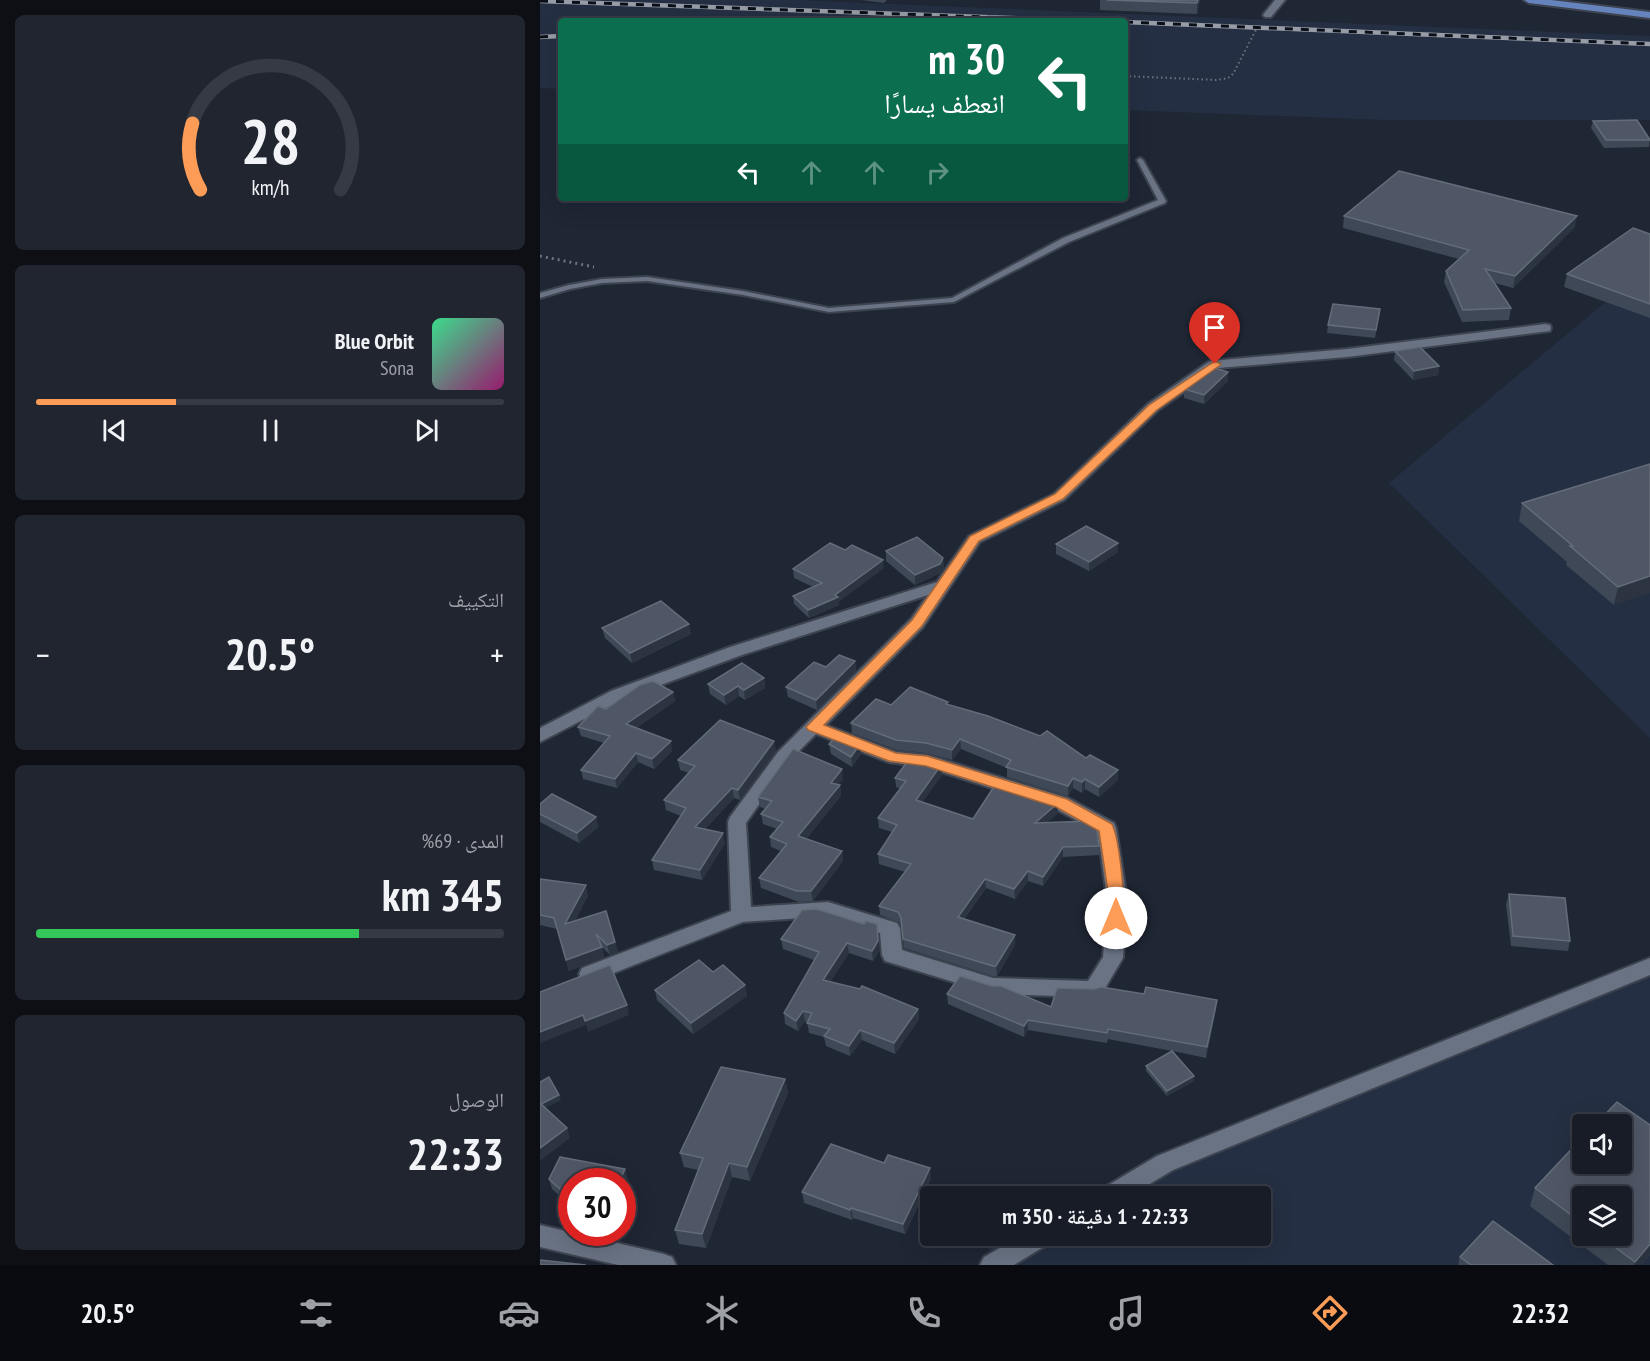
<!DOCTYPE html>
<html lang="ar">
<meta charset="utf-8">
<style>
body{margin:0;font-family:"PT Sans Narrow","Noto Naskh Arabic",sans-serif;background:#20252f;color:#f1f3f6;direction:rtl;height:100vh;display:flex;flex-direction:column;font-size:22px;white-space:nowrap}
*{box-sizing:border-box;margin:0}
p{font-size:20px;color:#9ea1a7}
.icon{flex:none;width:33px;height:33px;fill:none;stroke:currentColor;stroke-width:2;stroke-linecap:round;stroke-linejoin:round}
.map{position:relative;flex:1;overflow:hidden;direction:ltr}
.details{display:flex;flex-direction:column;gap:15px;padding:15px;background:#0d0f15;width:540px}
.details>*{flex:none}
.hud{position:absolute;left:18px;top:18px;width:570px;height:183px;border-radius:6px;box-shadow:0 6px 24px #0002,0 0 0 2px #363a44;direction:rtl;background:#0b6e4f;color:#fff;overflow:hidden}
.tools{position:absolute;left:1032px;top:1114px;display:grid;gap:12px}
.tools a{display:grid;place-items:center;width:60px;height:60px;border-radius:6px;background:#171c27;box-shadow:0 6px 24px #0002,0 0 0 2px #363a44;font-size:30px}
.speed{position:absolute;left:18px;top:1168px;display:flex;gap:12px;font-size:30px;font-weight:700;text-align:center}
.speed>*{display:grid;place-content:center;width:78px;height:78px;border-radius:50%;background:#171c27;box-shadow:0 6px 24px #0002,0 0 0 2px #363a44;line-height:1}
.speed .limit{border:9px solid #d22;background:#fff;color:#111}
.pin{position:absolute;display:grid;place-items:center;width:51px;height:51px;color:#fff;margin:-62px -26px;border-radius:50% 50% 50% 0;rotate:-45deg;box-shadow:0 0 6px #0007}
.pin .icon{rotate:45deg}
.me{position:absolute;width:66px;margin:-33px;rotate:0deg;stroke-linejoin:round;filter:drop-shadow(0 0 4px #0008)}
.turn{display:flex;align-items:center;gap:21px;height:126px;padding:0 24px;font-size:27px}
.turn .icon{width:78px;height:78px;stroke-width:2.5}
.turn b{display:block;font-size:42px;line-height:51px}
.lanes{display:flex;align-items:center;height:57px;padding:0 24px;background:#0003;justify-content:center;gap:30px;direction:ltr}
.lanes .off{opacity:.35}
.big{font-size:45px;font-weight:600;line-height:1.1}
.details .widget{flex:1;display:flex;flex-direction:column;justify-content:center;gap:9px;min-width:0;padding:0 21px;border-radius:9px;background:#20252f}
.details .dial{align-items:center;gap:0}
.dial svg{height:156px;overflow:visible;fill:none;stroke:#363a44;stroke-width:7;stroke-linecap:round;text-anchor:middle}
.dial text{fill:#f1f3f6;stroke:none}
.song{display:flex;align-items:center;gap:18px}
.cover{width:72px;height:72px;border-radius:9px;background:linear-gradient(135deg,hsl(150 70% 55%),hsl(320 70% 35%))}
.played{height:6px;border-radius:3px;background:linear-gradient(90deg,#fd9c56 30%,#363a44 30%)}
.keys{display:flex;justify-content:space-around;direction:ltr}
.heat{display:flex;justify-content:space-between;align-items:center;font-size:33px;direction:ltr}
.charge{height:9px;border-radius:4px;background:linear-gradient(90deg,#34c759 69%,#363a44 0)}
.trip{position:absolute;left:380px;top:1186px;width:351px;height:60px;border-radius:6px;background:#171c27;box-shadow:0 6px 24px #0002,0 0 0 2px #363a44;font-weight:600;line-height:60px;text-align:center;direction:rtl}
.dock{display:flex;height:96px;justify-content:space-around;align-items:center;background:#090b10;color:#9ea1a7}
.dock .icon{width:42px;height:42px}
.dock .selected{color:#fd9c56}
.dock b{font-size:27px;color:#f1f3f6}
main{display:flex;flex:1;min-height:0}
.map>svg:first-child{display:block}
.built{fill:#252f43;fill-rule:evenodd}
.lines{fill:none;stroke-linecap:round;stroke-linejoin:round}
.service-casing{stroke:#3d434f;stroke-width:4}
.minor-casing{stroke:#3d434f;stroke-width:4}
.primary-casing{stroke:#3d434f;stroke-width:4}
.path-far1{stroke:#6d737f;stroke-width:2;stroke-dasharray:1.5 3;stroke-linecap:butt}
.path{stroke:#6d737f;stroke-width:3;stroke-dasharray:2 4;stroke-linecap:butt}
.service{fill:#6a7384;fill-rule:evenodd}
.minor{fill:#6a7384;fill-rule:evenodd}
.primary{fill:#6583bc;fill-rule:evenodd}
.rail-casing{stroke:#979da8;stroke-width:4.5}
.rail{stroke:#0c0f15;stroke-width:3;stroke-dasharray:8;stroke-linecap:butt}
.wall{fill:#3f4856;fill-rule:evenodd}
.shaded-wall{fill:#2c3442}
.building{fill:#4f5766;stroke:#646c79;stroke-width:1.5}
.route{fill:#fd9c56;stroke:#a46538;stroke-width:1.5}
</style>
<main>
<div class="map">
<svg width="1110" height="1265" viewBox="0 0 1110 1265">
<rect width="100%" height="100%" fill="#1f2634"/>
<!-- built -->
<g class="built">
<path d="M0,0H256L1110,36V120H845L585,110V21H21V89L0,88Z"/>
<path d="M1110,268V738L849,483L1094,278Z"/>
<path d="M1110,973V1265H465L442,1243L459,1236H720V1197H556ZM1042,1125H1082V1164H1042ZM1042,1197H1082V1236H1042Z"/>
</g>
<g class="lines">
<!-- service casing -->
<g class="service-casing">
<path id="service" d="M600,158L603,160L626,201L625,203L529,242L414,302L289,312L203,295L107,281L62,283L30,289L0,298V293L29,285L62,279L107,277L203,291L289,308L412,298L523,238L618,200L597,160Z"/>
</g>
<!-- minor casing -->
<g class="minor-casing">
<g id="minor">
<path d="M735,0H745L731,17H725L723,15Z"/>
<path d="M1005,324L1010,325L1011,328L1010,331L807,357L678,368L618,410L524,500L440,542L383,627L286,725L356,752L387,755L528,798L574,823L576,828L587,899L583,958L561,995L554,997L453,994L345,961L342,955L340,933L288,916L203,922L56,980L49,982L42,980L39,974L42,968L191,911L188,822L190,817L238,752L371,619L388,595L202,655L83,699L0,742V728L71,691L190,647L397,582L429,536L514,494L608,404L670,361L807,349ZM276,734L348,762L386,767L514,808L558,832L567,899L563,957L548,981L453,978L362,950L360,928L357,923L288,902L211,907L206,823L250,760Z"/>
<path d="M1110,958V975L633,1170L588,1197H556L560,1190L617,1156Z"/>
<path d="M0,1225L124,1254L132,1257L136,1265H78L0,1247Z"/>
<path d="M481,1236H514L510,1243L474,1265H440L444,1257Z"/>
</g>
</g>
<!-- primary casing -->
<g class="primary-casing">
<path id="primary" d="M984,0H1011L1110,12V18L989,3Z"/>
</g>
<!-- path-far1 -->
<path class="path-far1" d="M585,76L676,80L688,78L693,74L719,24"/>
<!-- path -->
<path class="path" d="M0,256L54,267"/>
<!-- service -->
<use href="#service" class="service"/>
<!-- minor -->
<use href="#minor" class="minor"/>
<!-- primary -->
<use href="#primary" class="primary"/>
<!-- rail casing -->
<g class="rail-casing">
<g id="rail">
<path d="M0,1L555,21"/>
<path d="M585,22L1110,44"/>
<path d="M0,37L21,36"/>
</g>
</g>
<!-- rail -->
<use href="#rail" class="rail"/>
</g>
<!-- wall -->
<g class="wall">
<path d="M321,0H347L344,3Z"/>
<path d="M560,0H660L657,14L560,10Z"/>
<path d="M1053,121L1110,138L1109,147L1064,148L1051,128Z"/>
<path d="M804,216L1035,227L973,288L955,283L971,308L969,320L922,322L904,282L906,271L919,259L803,228Z"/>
<path d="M1110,234V318L1024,287L1027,274Z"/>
<path d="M840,309L835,338L787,333L788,325Z"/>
<path d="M855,351L899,366L898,375L873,380L854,360Z"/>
<path d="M688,381L664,404L644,398V389Z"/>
<path d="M1110,464L1074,605L1026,565L1027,562L979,521L982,503Z"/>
<path d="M578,543V552L549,571L516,554V544Z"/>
<path d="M346,551L403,558L404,568L400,573L375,585L346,561Z"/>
<path d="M344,568L298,602L299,605L269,618L254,604L253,596L273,587L254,578L253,569Z"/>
<path d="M62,628L151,634L92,663L65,638Z"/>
<path d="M315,661L316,671L277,710L248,697L246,687L286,667Z"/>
<path d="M224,678L225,688L205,700L199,696L186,705L170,694L168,684Z"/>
<path d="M133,692L135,701L96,728L132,751L114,769L98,762L77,788L43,779L41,770L64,743L41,736L38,727L66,709Z"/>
<path d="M351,705H409L578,770V780L559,797L545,789L542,793L533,788L528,796L467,777V768L421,749L412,760L387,753L357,750L312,733L311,723Z"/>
<path d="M289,744L321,754L312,767L291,754Z"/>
<path d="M236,751L200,800L194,798L165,829L185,843L162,880L114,870L112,860L141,816L126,810L124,800L149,773L140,770L138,760Z"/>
<path d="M401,765L402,775L382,802L433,819L518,813L507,822L559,846V855L523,857L503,886L488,881L475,899L446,888L424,919L475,935V945L457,976H453L364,948L362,928L359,922L340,915L339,906L365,872L339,864L338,854L352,832L339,828L338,818L361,789L356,787L355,778Z"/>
<path d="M303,779L298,785H300L301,796L266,839L302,851L303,861L273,901L259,902L221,888L219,878L241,851L231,847L230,837L237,829L223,824L221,814L225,809L220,807L218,797Z"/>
<path d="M0,804L56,817L58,827L39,843L0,822Z"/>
<path d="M0,879L48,895L35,921L75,942L78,952L70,955L62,947L64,957L29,971L17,929L0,925Z"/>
<path d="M969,894L1030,941L1028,951L971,946L966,904Z"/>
<path d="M262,910L339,951L333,961L309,953L290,982L378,1009L379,1019L355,1054L322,1040L310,1056L286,1046L284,1037L269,1033L267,1022L265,1021L258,1031L245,1024L244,1013L274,960L243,949L241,939Z"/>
<path d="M173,972L205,985L207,996L153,1034L117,1000L115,990Z"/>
<path d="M407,994L511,1007L604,994L677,1000L676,1010L666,1058L633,1051L654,1076V1081L627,1096L606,1071V1066L632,1051L568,1039L567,1043L488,1030L484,1037L408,1004Z"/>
<path d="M245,1079L248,1093L210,1181L192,1177L166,1248L139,1244L135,1230L158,1170L144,1167L140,1153Z"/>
<path d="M1077,1102L1110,1125V1255L1101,1265H1068L990,1206L995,1188L1042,1138V1164H1082V1125H1055ZM1042,1197H1082V1236H1042Z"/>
<path d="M344,1163L391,1178L365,1234L313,1218L312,1220L264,1203L262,1192Z"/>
<path d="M9,1179H88L82,1190V1182H32V1207L12,1189Z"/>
<path d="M920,1257L1013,1265H918Z"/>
</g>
<!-- shaded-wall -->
<g class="shaded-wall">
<path d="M658,0H660L657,14V3Z"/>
<path d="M1037,216L1035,227L973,288L975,276Z"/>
<path d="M899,366L898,375L873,380L874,371Z"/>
<path d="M688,372V381L664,404V395Z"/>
<path d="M578,543V552L549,571V562Z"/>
<path d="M403,558L404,568L400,573L375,585V575Z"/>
<path d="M343,560L344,568L298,602L299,605L269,618L268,610L295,595Z"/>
<path d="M1110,576V593L1074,605L1078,587Z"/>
<path d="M149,624L151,634L92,663L90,653Z"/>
<path d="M315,661L316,671L277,710L276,700Z"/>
<path d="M224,678L225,688L205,700L204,690Z"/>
<path d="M198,686L199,696L186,705L184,695Z"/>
<path d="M133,692L135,701L88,733L86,724Z"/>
<path d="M420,739L421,749L412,760V750Z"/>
<path d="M131,741L132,751L114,769L112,759Z"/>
<path d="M234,741L236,751L200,800L198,790Z"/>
<path d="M320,744L321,754L312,767L311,757Z"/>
<path d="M96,753L98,762L77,788L75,779Z"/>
<path d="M401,765L402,775L377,810L376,800Z"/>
<path d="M302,769L303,779L293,793L291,783Z"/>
<path d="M578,770V780L559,797V787Z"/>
<path d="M533,778V788L528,796V786Z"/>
<path d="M545,779V789L542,793V782Z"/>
<path d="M300,785L301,796L260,846L258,836Z"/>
<path d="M192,788L194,798L157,837L155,827Z"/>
<path d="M518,803V813L495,833V823Z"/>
<path d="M56,817L58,827L39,843L37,833Z"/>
<path d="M183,833L185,843L162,880L160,870Z"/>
<path d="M523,847V857L503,886V877Z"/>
<path d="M302,851L303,861L273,901L271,891Z"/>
<path d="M488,871V881L475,899L474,889Z"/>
<path d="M445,879L446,888L418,926V917Z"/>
<path d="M46,885L48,895L28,934L25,924Z"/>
<path d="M337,924L339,951L333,961L332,951Z"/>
<path d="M475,935V945L457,976L456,966Z"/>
<path d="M75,942L78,952L70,955L67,945Z"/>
<path d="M307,943L309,953L285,990L283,980Z"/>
<path d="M62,947L64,957L29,971L26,960Z"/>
<path d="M205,985L207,996L153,1034L151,1023Z"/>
<path d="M677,1000L676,1010L666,1058L667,1047Z"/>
<path d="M87,1005L89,1015L48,1032L45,1021Z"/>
<path d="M378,1009L379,1019L355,1054L354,1043Z"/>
<path d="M263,1011L265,1021L258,1031L256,1021Z"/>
<path d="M43,1015L46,1025L0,1043V1032Z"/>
<path d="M488,1020V1030L484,1037V1026Z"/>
<path d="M320,1030L322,1040L310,1056L309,1046Z"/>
<path d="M654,1076V1081L627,1096V1091Z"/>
<path d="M245,1079L248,1093L210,1181L207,1167Z"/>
<path d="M19,1095L21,1100L1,1110L0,1105Z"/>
<path d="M27,1128L30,1138L0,1161V1148Z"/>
<path d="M189,1163L192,1177L166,1248L162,1234Z"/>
<path d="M390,1168L391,1178L365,1234L363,1224Z"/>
<path d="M85,1169L88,1179L82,1190V1182H79Z"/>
<path d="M311,1208L313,1218L312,1220L310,1210Z"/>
<path d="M1110,1244V1255L1101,1265H1094L1095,1262Z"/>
</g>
<!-- building -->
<g class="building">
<path d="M567,0H658L657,3Z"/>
<path d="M1097,120L1110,140H1066L1053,121Z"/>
<path d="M859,171L1037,216L975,276L945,269L971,308L923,310L906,271L929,250L804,216Z"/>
<path d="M1093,228L1110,234V304L1027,274Z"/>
<path d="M793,304L840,309L836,330L788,325Z"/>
<path d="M880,347L899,366L874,371L855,351Z"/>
<path d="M671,367L688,372L664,395L644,389Z"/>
<path d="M1110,464V576L1078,587L1030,546H1033L982,503Z"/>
<path d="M546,526L578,543L549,562L516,544Z"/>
<path d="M377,537L403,558L400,564L375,575L346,551Z"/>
<path d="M290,543L305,550L312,545L343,560L295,595L298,597L268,610L253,596L282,583L253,569Z"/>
<path d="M121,601L149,624L90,653L62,628Z"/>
<path d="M299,655L315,661L276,700L246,687L274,662L286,667Z"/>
<path d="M202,663L224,678L204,690L198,686L184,695L168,684Z"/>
<path d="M113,681L133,692L86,724L131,741L112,759L96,753L75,779L41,770L70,736L38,727L58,706L66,709L100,685Z"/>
<path d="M370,687L408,702L406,704L448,716L500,736L507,731L546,758L550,755L578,770L559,787L545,779L542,782L533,778L528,786L466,767L471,760L420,739L412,750L386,743L356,740L311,723L336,699L351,705Z"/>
<path d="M180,720L234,741L198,790L192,788L155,827L183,833L160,870L112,860L146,808L124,800L155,766L138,760Z"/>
<path d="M298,735L320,744L311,757L289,744Z"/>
<path d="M253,749L302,769L291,783L300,785L258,836L302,851L271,891H257L219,878L247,844L230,837L243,822L221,814L232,801L218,797Z"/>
<path d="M370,758L401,765L376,800L433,819L457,782L518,803L495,823L551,821L556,824L559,846L523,847L503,877L488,871L474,889L445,879L418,917L475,935L456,966H453L363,939L361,918L358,912L339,906L371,864L338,854L357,825L338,818L366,781L355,778Z"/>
<path d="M12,794L56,817L37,833L0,814V804Z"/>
<path d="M0,879L46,885L25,924L66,911L75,942L67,945L56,934L62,947L26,960L14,918L0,915Z"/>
<path d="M969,894L1025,898L1030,941L973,936Z"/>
<path d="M277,909L324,924L326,921L337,924L338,941L332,951L307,943L283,980L320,989L322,986L378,1009L354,1043L320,1030L309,1046L284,1036L290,1029L267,1023L272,1013L263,1011L256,1021L244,1013L279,952L241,939L262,910Z"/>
<path d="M159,960L173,972L183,965L205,985L151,1023L115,990Z"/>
<path d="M70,965L87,1005L45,1021L43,1015L0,1032V992Z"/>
<path d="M420,976L452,986H461L511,1007L517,988L554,989L561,987L604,994L606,987L677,1000L667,1047L568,1029L567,1033L488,1020L484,1026L407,994Z"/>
<path d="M632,1051L654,1076L627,1091L606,1066Z"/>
<path d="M181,1067L245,1079L207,1167L189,1163L162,1234L135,1230L163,1158L140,1153Z"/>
<path d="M9,1077L19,1095L1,1104L0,1103V1082Z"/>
<path d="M1077,1102L1110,1125V1244L1095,1262L1060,1236H1082V1197H1042V1223L995,1188L1042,1138V1164H1082V1125H1055Z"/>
<path d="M0,1103L27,1128L0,1148Z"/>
<path d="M291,1144L344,1163L348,1155L390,1168L363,1224L311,1208L310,1210L262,1192Z"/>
<path d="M20,1157L85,1169L79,1182H32V1200L9,1179Z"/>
<path d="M953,1221L1013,1265H931L920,1257Z"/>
<path d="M0,1260L46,1265H0Z"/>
</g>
<!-- route -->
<path class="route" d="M675,361L681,364L679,366L617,410L523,499L439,541L382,626L284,725L356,753L387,756L527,799L572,824C579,838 588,910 581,923L576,925L570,923L567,918L569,899L559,831L516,807L386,766L349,761L268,730L266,727L372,620L430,536L515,494L609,405Z"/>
</svg>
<div class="tools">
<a><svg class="icon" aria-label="sound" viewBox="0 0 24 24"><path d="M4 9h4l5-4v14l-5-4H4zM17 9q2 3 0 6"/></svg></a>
<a><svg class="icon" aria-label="layers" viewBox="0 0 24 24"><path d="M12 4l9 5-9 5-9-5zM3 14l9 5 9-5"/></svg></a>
</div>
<div class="speed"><div class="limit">30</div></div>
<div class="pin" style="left:675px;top:364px;background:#d93025"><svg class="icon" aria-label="arrive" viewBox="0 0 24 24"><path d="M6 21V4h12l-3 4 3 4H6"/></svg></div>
<svg class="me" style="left:576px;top:918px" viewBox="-20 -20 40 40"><circle r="19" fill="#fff"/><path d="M0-13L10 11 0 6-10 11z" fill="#fd9c56"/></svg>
<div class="trip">22:33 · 1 دقيقة · 350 m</div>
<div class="hud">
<div class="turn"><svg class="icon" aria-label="left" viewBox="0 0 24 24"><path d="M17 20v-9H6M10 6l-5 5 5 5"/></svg><div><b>30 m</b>انعطف يسارًا</div></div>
<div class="lanes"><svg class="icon" aria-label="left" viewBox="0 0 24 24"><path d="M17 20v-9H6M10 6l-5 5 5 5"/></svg><svg class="icon off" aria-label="ahead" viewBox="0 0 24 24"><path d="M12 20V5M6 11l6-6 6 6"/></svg><svg class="icon off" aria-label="ahead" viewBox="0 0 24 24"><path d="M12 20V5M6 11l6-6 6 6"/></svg><svg class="icon off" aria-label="right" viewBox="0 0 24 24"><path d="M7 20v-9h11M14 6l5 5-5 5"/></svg></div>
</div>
</div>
<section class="details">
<div class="widget dial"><svg viewBox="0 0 100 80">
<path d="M14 69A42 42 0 1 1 86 69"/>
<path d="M14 69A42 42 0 0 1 10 35" stroke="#fd9c56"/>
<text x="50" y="56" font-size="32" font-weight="700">28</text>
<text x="50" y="72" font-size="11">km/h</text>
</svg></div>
<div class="widget">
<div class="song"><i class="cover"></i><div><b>Blue Orbit</b><p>Sona</p></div></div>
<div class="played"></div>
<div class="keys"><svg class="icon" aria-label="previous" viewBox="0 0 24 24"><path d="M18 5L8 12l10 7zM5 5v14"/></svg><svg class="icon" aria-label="pause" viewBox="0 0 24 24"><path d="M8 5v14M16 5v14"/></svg><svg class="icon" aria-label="next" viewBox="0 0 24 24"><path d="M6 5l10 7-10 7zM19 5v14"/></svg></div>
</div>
<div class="widget"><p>التكييف</p>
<div class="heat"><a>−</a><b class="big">20.5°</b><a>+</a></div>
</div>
<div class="widget"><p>المدى · 69%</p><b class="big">345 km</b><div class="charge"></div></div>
<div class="widget"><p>الوصول</p><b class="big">22:33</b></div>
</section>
</main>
<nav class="dock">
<b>22:32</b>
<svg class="icon selected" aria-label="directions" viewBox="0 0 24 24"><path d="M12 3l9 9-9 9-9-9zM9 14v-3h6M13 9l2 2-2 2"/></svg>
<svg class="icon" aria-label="music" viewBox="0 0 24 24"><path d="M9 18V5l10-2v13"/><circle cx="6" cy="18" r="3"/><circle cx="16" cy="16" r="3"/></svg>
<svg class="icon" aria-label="phone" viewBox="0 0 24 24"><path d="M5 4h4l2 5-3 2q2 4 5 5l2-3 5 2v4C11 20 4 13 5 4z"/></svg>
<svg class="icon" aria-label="climate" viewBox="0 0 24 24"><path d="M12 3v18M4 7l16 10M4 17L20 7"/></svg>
<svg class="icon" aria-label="car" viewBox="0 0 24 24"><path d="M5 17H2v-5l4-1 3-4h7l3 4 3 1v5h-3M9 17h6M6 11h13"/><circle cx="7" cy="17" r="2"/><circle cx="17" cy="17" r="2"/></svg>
<svg class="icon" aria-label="filters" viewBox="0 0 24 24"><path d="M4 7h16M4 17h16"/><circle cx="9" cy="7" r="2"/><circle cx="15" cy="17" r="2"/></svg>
<b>20.5°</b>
</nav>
